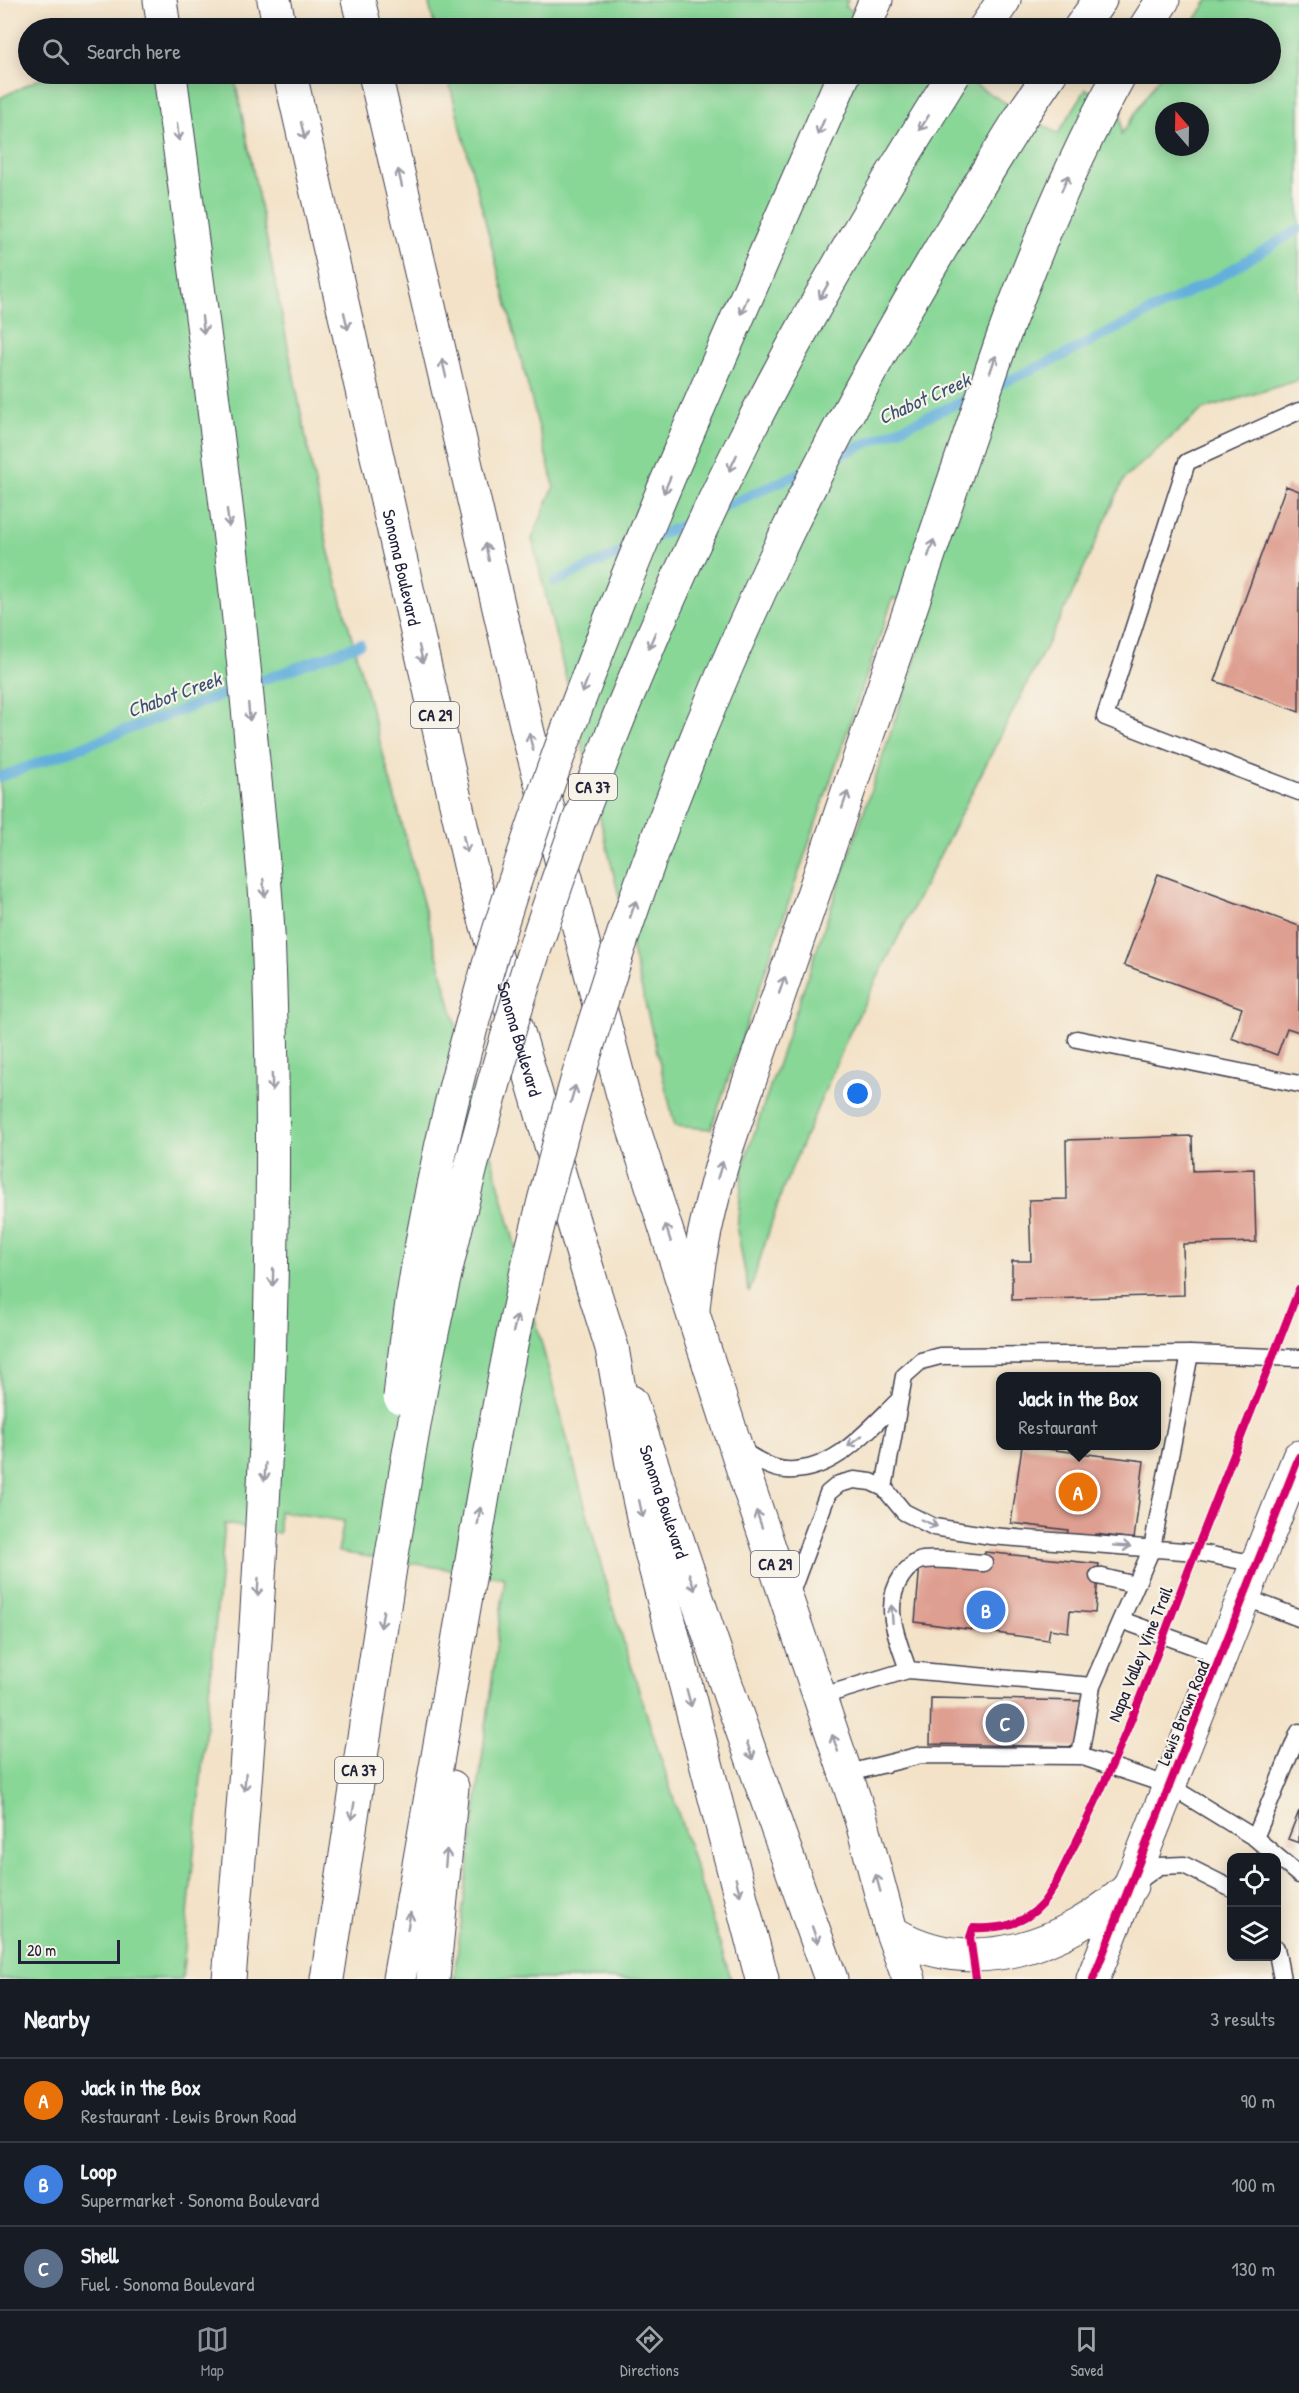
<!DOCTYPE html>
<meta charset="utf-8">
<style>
body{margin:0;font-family:"Patrick Hand",sans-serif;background:#20242c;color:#f1f3f6}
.controls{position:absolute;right:18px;bottom:18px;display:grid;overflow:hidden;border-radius:12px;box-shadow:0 3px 15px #0003}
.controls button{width:54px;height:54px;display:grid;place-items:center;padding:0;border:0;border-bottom:2px solid #363941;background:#171b24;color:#f1f3f6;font:30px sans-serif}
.compass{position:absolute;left:1155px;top:102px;width:54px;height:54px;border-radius:50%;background:#171b24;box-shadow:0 3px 15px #0003;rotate:340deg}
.scale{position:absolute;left:18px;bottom:15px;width:102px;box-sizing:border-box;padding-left:6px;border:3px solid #22223b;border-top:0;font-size:16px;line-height:21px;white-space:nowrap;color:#22223b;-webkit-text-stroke:4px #f7f3e8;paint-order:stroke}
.you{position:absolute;left:858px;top:1094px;width:21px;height:21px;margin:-15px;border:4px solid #fff;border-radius:50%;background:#1a73e8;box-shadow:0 0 0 9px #1a73e833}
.badge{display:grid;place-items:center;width:39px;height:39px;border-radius:50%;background:#8c9099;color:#fff;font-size:20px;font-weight:700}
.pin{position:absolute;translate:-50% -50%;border:3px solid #fff;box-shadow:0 2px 6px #0006}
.popup{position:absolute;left:996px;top:1372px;width:165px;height:78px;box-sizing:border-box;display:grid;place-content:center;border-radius:12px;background:#171b24;filter:drop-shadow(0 2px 4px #0005);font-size:20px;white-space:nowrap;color:#9ea1a6}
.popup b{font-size:22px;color:#f1f3f6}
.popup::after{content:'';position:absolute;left:50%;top:100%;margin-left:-12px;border:12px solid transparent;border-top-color:#171b24}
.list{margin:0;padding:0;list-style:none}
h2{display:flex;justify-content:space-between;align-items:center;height:78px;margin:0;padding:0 24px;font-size:26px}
h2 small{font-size:20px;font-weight:400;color:#9ea1a6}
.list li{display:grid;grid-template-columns:39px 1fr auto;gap:18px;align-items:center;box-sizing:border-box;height:84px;padding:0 24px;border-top:2px solid #363941}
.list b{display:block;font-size:22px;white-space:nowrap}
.list p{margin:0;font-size:20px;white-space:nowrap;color:#9ea1a6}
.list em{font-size:20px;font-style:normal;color:#9ea1a6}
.icon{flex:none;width:33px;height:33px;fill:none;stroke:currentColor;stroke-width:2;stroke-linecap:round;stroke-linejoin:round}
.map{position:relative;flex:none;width:1299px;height:1979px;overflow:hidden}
.search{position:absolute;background:#171b24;box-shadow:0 3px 15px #0003;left:18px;right:18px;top:18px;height:66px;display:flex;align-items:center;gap:15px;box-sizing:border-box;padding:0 21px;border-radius:33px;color:#9ea1a6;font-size:22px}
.sheet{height:330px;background:#171b24}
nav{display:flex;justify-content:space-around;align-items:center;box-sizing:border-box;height:84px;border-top:2px solid #363941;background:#171b24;font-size:16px;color:#9ea1a6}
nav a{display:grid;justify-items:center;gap:3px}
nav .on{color:#8c9099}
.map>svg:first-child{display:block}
.green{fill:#88d797;stroke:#557c69;stroke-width:1.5;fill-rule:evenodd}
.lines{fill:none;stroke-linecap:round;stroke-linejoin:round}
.stream{stroke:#62afdc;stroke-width:10}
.building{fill:#de9e90}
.service-casing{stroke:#413f50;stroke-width:19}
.tertiary-casing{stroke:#413f50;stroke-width:35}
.primary-casing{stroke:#413f50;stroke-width:35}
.trunk-casing{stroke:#413f50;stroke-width:35}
.motorway-casing{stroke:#413f50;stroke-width:35}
.service{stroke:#fff;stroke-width:16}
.tertiary{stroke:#fff;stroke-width:33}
.primary{stroke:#fff;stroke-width:33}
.trunk{stroke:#fff;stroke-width:33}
.motorway{stroke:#fff;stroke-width:33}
.motorway-bridge-casing{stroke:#413f50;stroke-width:35;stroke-linecap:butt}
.motorway-bridge{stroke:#fff;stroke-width:33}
.cycleway-casing{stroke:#f7f3e8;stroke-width:11}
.cycleway{stroke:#d6006c;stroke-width:8}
.oneway{stroke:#9c9ca7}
.labels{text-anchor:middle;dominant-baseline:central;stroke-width:4.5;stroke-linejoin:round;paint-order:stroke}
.shield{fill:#f7f3e8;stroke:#62616f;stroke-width:1.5}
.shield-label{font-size:16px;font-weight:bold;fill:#22223b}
.street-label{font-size:18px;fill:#22223b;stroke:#f7f3e8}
.water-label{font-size:20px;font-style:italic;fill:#385373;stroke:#f7f3e8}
</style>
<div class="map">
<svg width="1299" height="1979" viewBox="0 0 1299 1979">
<rect width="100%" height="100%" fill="#f7f3e8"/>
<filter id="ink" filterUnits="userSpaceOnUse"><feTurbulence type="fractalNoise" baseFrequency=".0167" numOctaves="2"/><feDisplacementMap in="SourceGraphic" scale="12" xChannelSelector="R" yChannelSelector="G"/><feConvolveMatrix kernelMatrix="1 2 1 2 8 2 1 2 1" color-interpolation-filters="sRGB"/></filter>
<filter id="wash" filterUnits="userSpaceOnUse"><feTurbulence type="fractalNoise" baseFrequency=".008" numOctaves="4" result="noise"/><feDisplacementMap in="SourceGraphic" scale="24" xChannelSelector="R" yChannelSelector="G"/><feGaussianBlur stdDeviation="1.35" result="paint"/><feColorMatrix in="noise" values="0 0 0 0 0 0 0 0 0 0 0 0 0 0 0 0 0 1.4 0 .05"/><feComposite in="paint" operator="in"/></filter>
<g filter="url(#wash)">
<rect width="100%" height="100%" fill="#f3e2c7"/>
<!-- green -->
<path class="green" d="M428 0H848L845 7 882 28H435Z
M1208 0H1299V380L1202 410 1124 479 1068 603 849 1034 782 1191 749 1293 737 1230 743 1166 932 611 893 598 711 1129 675 1126 532 539 554 486 447 74H957L1058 134 1086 89 1121 109V135L1161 74H1270V28H1190ZM1164 111H1200V147H1164Z
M49 74H234L328 549 611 1602 731 1979H454L505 1578 338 1552 344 1521 279 1511V1533L225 1524 182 1979H0V98Z"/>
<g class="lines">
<!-- stream -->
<path class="stream" d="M993 387 1054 360 1219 277 1299 229
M834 458 976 395
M719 509 809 469
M650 539 696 519
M555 582 631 548
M0 777 360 644"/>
</g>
<g id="blocks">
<!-- building -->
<path class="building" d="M1286 486 1299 491V712L1215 681Z
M1158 874 1299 926V1032L1287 1028 1277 1055 1231 1038 1242 1008 1124 965Z
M1192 1136 1193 1171 1254 1169 1256 1242 1183 1244 1184 1295 1012 1300V1261H1031L1029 1200 1067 1199 1066 1140Z
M1022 1446 1144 1461 1134 1539 1096 1534 1095 1539 1067 1535 1068 1530 1011 1523Z
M985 1552 1099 1564 1095 1613 1070 1611 1068 1632 1050 1629 1048 1640 915 1622 920 1564 984 1569Z
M931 1698 1084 1701 1083 1747 930 1744Z
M1299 1811V1843L1288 1839Z"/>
</g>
</g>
<g filter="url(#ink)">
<use href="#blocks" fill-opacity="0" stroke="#413f50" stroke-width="1.5"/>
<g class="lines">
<!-- service casing -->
<g class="service-casing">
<path id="service" d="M1299 411 1187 462 1105 717 1299 792
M1077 1039 1299 1084
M739 1449C753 1457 769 1469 786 1470 833 1473 867 1431 898 1401
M884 1488 904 1376 921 1361 940 1356 1190 1354 1299 1358
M1098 1576 1136 1585
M1244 1597 1299 1618
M789 1598 828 1493 839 1484 854 1480 871 1482 884 1488 904 1512 934 1527 991 1536 1196 1552 1257 1564
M1121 1620 1221 1656
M908 1670C898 1639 881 1606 902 1576 906 1570 915 1561 923 1560 943 1558 965 1562 984 1563
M819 1697 908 1670 1092 1686 1152 1548 1190 1354
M1080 1756 1092 1686
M845 1774 921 1755 1080 1756 1170 1786 1255 1838 1299 1875
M1255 1838 1299 1732
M1137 1882 1159 1866 1184 1865 1232 1889
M1276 1948 1282 1979"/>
</g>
<!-- tertiary casing -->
<g class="tertiary-casing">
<path id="tertiary" d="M1093 1979 1299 1457"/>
</g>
<!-- primary casing -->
<g class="primary-casing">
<g id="primary">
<path id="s1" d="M631 1402 730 1696 831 1979"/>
</g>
</g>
<!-- trunk casing -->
<g class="trunk-casing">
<g id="trunk">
<path d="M274 0 280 28"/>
<path d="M358 0 365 28"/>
<path id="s2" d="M290 74 473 878 586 1265 612 1348"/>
<path d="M375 74 528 733 623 1095 745 1476 861 1819 890 1927 909 1979"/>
<path d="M895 1934C972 1979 1067 1946 1131 1886"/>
</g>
</g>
<!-- motorway casing -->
<g class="motorway-casing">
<path id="motorway" d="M160 0 164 28
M864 28 876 0
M985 28 1004 0
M1080 28 1100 0
M1145 28 1163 0
M170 74C199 299 232 524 252 751 258 811 265 872 268 933 283 1282 259 1631 229 1979
M1026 109 1050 74
M693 1309C698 1252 711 1199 728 1144L1001 343C1035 250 1072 160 1120 74
M612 1348 634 1476 649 1544 762 1979
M327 1979 391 1561
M399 1979 470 1573
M433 1979 452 1787"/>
</g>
<!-- service -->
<use href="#service" class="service"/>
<!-- tertiary -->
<use href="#tertiary" class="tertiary"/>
<!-- primary -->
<use href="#primary" class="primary"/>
<!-- trunk -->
<use href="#trunk" class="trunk"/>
<!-- motorway -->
<use href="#motorway" class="motorway"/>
<!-- motorway-bridge casing -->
<g class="motorway-bridge-casing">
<path id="motorway-bridge" d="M400 1397C448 932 661 498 844 74
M391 1561C403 1489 414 1418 429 1347 494 1034 599 729 742 444 806 316 879 194 954 74
M470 1573C487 1469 505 1365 529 1262 585 1025 666 794 768 573 842 412 932 259 1026 109"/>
</g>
<!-- motorway-bridge -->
<use href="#motorway-bridge" class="motorway-bridge"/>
<!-- cycleway casing -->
<g class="cycleway-casing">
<path id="cycleway" d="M976 1979 970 1937 973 1928C999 1929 1024 1925 1042 1904 1054 1890 1061 1872 1069 1856 1092 1812 1112 1766 1131 1720 1154 1664 1174 1607 1196 1551 1230 1463 1266 1376 1299 1289
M1093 1979 1299 1457"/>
</g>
<!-- cycleway -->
<use href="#cycleway" class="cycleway"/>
</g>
<!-- one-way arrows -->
<defs><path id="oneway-shaft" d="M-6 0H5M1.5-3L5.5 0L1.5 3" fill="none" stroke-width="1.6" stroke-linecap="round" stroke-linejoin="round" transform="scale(1.5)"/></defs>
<g class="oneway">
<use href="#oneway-shaft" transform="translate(924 123) rotate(122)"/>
<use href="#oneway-shaft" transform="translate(821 127) rotate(113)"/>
<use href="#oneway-shaft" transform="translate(303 131) rotate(77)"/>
<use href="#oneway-shaft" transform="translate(178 132) rotate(83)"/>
<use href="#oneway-shaft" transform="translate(400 178) rotate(-103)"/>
<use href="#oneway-shaft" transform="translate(1065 183) rotate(-66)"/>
<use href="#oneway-shaft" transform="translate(824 291) rotate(119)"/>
<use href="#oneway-shaft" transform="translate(744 306) rotate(113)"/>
<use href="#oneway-shaft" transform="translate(346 321) rotate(77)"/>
<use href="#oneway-shaft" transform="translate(203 325) rotate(83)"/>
<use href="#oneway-shaft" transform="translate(993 364) rotate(-71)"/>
<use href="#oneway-shaft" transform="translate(444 368) rotate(-103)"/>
<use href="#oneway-shaft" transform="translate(733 463) rotate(115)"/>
<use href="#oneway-shaft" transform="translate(667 485) rotate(113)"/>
<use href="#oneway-shaft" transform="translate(228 518) rotate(83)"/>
<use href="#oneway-shaft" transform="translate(931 548) rotate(-71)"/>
<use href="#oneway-shaft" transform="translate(487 552) rotate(-103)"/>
<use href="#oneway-shaft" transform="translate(652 640) rotate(113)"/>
<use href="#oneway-shaft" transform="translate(421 654) rotate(77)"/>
<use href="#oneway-shaft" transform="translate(585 685) rotate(111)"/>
<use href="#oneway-shaft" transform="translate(249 712) rotate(85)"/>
<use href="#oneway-shaft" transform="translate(531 742) rotate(-105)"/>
<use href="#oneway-shaft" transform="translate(845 800) rotate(-71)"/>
<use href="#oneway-shaft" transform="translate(465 844) rotate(77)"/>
<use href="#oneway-shaft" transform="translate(264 888) rotate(85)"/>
<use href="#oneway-shaft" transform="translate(633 909) rotate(-71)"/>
<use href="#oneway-shaft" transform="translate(782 985) rotate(-71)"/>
<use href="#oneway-shaft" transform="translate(272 1082) rotate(89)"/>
<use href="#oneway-shaft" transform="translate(573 1094) rotate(-74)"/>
<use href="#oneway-shaft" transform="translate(720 1170) rotate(-73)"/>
<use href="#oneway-shaft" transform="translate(668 1233) rotate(-108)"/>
<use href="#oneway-shaft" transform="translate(273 1277) rotate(91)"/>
<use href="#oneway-shaft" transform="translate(515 1324) rotate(-77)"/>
<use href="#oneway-shaft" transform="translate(855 1441) rotate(142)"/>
<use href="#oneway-shaft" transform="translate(265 1472) rotate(93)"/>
<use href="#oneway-shaft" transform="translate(641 1509) rotate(78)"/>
<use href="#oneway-shaft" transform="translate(479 1516) rotate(-81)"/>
<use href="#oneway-shaft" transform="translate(759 1519) rotate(-109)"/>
<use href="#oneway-shaft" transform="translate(929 1523) rotate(23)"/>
<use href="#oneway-shaft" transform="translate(1122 1546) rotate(4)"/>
<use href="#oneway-shaft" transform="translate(692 1582) rotate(71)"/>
<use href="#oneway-shaft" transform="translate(258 1587) rotate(93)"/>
<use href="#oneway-shaft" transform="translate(892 1614) rotate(-94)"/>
<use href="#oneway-shaft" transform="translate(382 1619) rotate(99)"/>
<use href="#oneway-shaft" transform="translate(689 1698) rotate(75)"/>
<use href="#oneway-shaft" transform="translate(835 1743) rotate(-109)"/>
<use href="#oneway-shaft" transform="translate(750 1751) rotate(71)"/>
<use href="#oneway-shaft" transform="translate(245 1782) rotate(94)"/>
<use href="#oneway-shaft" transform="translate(353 1811) rotate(99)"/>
<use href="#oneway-shaft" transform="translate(446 1858) rotate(-85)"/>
<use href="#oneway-shaft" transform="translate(878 1883) rotate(-105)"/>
<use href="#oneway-shaft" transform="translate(738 1887) rotate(75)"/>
<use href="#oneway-shaft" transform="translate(409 1921) rotate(-80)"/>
<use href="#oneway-shaft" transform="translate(815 1935) rotate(71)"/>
</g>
</g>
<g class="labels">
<!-- shield labels -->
<g class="shield">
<rect x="411" y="702" width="48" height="26" rx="4.5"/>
<rect x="569" y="774" width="48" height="26" rx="4.5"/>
<rect x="751" y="1551" width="48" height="26" rx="4.5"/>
<rect x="335" y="1757" width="48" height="26" rx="4.5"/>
</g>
<g class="shield-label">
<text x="435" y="715">CA 29</text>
<text x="593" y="787">CA 37</text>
<text x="775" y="1564">CA 29</text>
<text x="359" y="1770">CA 37</text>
</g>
<!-- street labels -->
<g class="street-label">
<text stroke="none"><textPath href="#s2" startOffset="506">Sonoma Boulevard</textPath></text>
<text stroke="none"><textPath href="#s2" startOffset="992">Sonoma Boulevard</textPath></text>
<text stroke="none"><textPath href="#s1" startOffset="105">Sonoma Boulevard</textPath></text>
<text transform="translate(1140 1654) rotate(-68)">Napa Valley Vine Trail</text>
<text transform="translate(1183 1713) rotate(-68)">Lewis Brown Road</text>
</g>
<!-- water labels -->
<g class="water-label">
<text transform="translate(924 398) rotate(-24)">Chabot Creek</text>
<text transform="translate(174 694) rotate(-20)">Chabot Creek</text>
</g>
</g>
</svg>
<div class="controls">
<button><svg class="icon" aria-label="locate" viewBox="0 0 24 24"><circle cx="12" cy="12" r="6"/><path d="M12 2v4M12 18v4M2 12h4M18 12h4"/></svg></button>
<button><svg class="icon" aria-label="layers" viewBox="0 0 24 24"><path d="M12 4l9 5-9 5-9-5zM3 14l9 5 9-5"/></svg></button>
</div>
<svg class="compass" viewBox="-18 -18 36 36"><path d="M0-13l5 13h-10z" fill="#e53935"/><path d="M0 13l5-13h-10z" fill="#9ea1a6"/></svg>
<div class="scale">20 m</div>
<div class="you"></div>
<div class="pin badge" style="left:1078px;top:1492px;background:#e8710a">A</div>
<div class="popup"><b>Jack in the Box</b>Restaurant</div>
<div class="pin badge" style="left:986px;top:1610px;background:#3f7fe0">B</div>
<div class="pin badge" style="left:1005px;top:1723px;background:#5c6f8a">C</div>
<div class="search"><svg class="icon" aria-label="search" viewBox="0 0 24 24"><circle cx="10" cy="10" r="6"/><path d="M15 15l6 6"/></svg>Search here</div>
</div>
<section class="sheet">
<h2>Nearby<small>3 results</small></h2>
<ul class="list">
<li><span class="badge" style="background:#e8710a">A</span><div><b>Jack in the Box</b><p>Restaurant · Lewis Brown Road</p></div><em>90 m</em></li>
<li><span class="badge" style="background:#3f7fe0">B</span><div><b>Loop</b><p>Supermarket · Sonoma Boulevard</p></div><em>100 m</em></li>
<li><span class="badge" style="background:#5c6f8a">C</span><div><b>Shell</b><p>Fuel · Sonoma Boulevard</p></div><em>130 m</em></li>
</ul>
</section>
<nav>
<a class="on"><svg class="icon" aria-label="map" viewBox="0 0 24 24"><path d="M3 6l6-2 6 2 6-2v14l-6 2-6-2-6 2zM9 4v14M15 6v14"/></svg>Map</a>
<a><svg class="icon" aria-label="directions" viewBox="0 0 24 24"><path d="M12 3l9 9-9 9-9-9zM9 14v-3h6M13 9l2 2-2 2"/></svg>Directions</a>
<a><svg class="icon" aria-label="saved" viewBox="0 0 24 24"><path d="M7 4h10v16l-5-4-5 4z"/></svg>Saved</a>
</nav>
